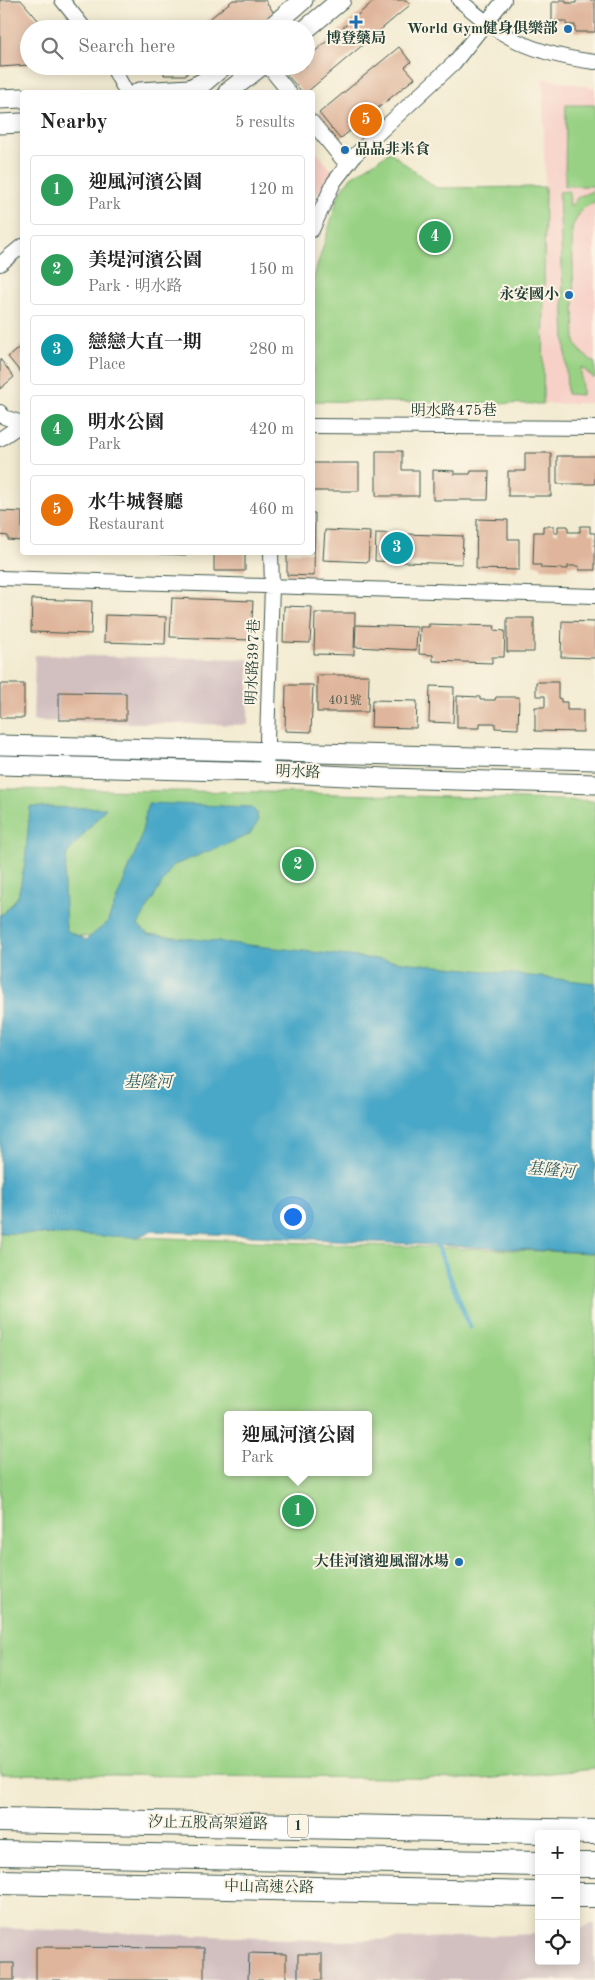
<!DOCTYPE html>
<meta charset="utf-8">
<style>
body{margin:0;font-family:"Old Standard TT","Noto Serif TC",serif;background:#f6f6f6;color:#222}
.controls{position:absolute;right:15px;bottom:15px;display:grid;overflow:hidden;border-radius:5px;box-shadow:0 2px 12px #0003}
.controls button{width:45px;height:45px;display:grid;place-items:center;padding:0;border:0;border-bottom:1px solid #e0e0e0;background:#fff;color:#222;font:25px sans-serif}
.you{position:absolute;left:292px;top:1216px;width:18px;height:18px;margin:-12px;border:4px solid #fff;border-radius:50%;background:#1a73e8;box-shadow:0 0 0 8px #1a73e833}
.badge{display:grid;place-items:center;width:32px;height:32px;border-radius:50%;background:#1f6fb2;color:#fff;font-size:16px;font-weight:700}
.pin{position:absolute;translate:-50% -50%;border:2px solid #fff;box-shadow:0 1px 5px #0006}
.popup{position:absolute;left:224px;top:1411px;width:148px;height:65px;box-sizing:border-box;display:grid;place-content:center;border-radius:5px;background:#fff;filter:drop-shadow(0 1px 4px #0005);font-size:16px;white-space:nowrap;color:#767676}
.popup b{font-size:19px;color:#222}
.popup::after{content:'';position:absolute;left:50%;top:100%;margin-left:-10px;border:10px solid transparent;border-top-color:#fff}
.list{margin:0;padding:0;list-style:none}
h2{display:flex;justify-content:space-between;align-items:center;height:65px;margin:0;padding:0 20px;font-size:21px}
h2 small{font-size:16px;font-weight:400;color:#767676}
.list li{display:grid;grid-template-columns:32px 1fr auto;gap:15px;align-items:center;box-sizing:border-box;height:70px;margin:0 10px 10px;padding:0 10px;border:1px solid #e0e0e0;border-radius:5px}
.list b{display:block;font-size:19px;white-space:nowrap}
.list p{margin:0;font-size:16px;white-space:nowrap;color:#767676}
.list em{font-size:16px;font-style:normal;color:#767676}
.icon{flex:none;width:28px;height:28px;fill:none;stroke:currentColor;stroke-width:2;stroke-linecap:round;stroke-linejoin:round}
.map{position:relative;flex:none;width:595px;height:1980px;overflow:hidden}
.search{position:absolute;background:#fff;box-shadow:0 2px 12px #0003;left:20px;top:20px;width:295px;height:55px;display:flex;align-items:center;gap:12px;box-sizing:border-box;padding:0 18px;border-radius:28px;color:#767676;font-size:19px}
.panel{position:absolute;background:#fff;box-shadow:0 2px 12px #0003;left:20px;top:90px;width:295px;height:465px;border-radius:5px}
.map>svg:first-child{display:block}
.built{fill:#f7d1c8}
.industrial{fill:#d2bfc0}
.green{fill:#98d184;stroke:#5c875c;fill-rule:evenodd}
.water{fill:#48a7c7;stroke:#34727e}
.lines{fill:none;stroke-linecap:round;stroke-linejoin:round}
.stream{stroke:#48a7c7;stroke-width:5}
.building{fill:#dfb59b}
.minor-casing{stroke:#3f574c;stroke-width:16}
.secondary-casing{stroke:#3f574c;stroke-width:21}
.motorway-casing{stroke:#3f574c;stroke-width:26}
.minor{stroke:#fff;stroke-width:14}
.secondary{stroke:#fff;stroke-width:19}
.motorway{stroke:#fff;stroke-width:24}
.poi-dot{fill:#1f6fb2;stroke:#fcf5e5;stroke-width:2}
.labels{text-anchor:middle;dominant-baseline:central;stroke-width:4;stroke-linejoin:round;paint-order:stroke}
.number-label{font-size:12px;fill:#4f5b4e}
.shield{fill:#fcf5e5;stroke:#617469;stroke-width:1}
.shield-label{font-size:14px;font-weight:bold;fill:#1f3d34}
.poi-label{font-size:15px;font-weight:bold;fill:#1f3d34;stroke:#fcf5e5;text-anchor:end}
.street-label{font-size:15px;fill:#1f3d34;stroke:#fcf5e5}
.water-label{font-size:16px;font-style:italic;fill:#2b5d60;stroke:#fcf5e5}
</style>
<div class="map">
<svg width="595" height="1980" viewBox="0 0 595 1980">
<rect width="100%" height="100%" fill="#fcf5e5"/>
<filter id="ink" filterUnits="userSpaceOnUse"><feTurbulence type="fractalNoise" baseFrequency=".02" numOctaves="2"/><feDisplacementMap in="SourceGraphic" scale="10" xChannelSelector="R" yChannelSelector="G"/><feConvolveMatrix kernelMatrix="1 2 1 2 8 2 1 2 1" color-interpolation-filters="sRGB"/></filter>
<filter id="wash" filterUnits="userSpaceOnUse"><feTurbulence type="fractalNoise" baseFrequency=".0096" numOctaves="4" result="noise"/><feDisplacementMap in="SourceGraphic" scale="20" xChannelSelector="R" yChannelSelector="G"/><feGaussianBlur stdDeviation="1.12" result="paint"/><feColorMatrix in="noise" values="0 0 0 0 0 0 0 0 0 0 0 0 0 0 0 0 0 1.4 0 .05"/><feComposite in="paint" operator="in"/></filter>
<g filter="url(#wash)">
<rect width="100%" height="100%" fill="#f3ebd1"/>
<!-- built -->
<path class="built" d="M543 78 595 88V403L543 404 545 187Z
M312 146 333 172 313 198H312Z"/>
<!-- industrial -->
<path class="industrial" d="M35 655 249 659 248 725 33 721Z
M589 1924H595V1980H0V1928L339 1941 539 1934V1961H576V1932Z"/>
<!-- green -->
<path class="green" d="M566 105H595V186H565Z
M390 152 436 188 545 187 543 404 313 401V280L339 194 351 177Z
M595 190V202L582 209 572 227 575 342 582 353 595 363V379L581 367 582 395 567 394 559 192 569 191 570 207 578 197Z
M0 789 262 792 595 801V988L0 928Z
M0 1229 137 1237 595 1253V1769L483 1779 0 1774ZM228 1415H368V1472H228Z"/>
<!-- water -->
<path class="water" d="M148 803 251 807 257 813 258 822 249 835 172 866 138 925 148 934 595 983V1253L152 1231 137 1237 0 1233V914H3L18 896 25 863 30 807 106 808 67 854 64 885 66 930 86 940 107 923 140 841Z"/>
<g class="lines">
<!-- stream -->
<path class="stream" d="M435 1240 470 1327"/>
</g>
<g id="blocks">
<!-- building -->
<path class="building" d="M0 0H21L44 27V29H29V65L0 67Z
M233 0H265L274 13 255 29H197Z
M375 0H406L410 5 307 92H302L287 75 297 66H306V59Z
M559 0H566V3H576V0H595V32H575V25H566V21H552V2H559Z
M399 47 411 62 405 67 415 78 340 139 319 113Z
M164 66H187V75H164Z
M22 345V374L8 357Z
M0 359 14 377 0 389Z
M376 451H402V470H419V496H376Z
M525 453H551V496H508V471H525Z
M557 456H595V484H557Z
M312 463H359V491H312Z
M433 470 454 471V474H470L471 471H489L488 500H433Z
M0 511 22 512V541L8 540V536L0 535Z
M312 513H315L314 576 287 575V552H312Z
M477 519 508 520V539H519V570L476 569Z
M543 526H554V533H558V526H568V532H580V526H590V533H595V570H579V566H568V569L541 568V565H533L534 532H543Z
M325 530 370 532 368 562 323 560Z
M376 533 463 536 462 564 375 561Z
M160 552H186V555L160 554Z
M214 552H245V571H214Z
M172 598 253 601 251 640 170 637Z
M32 599 92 601 91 634 31 632Z
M284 606 312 607 310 643 283 642Z
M315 613H355L354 655 314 654Z
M105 615 166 617 165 644 104 642Z
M507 618H534V652H507Z
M562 621 595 622V658L561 657Z
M429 624 495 626 494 630 505 631 504 657H492V663L433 661V655L419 654 420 627H429Z
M356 625 417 627 416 650 355 647Z
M317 675H369L368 712H317Z
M536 682H558V698L561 699V702H567V710H583V732L535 731V707H545V696H536Z
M0 684H24V718H0Z
M286 685H313L311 732 285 731Z
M430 686 454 687 453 723 429 722Z
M59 692 126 693V720H59Z
M457 696 480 697V700H495L496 697H519L518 729 495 728V723H480V728H457Z
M372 700 417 701 416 728 371 727Z
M36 1947 204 1948V1980H36Z
M249 1953 286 1954V1980H248Z
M298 1954H322V1980H298Z
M0 1963H14V1980H0Z"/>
</g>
</g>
<g filter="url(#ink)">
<use href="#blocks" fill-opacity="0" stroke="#3f574c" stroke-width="1"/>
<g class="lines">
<!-- minor casing -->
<g class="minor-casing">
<path id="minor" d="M62 0 85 29
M459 0C473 11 487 24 502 33 530 50 563 58 595 62
M112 66 126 92
M268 66 289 92
M312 122 347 165
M312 230 334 182 355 155 454 63 504 0
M0 264 22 246
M0 412 4 417 22 423
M312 426 595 428
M0 439 22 424
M0 578 595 596
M266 772 272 586 271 552"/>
</g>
<!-- secondary casing -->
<g class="secondary-casing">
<path id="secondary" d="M269 29 303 0
M306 29 341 0
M139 92 190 89 204 82 223 66
M228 92 261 66
M0 99 22 98
M0 124 22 123
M0 745 595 760
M0 765 266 772 387 778 595 784"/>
</g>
<!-- motorway casing -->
<g class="motorway-casing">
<path id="motorway" d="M0 1820 595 1832
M0 1853 539 1864
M576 1865H595
M0 1882 539 1894
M576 1895H595"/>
</g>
<!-- minor -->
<use href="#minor" class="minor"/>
<!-- secondary -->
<use href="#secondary" class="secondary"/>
<!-- motorway -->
<use href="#motorway" class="motorway"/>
</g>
</g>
<!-- markers -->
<g class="poi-dot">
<path d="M353.5 14.5h5v5h5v5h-5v5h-5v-5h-5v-5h5z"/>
<circle cx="568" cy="29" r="5"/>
<circle cx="345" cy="150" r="5"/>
<circle cx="569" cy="295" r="5"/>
<circle cx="459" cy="1562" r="5"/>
</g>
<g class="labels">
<!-- number labels -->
<g class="number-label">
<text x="345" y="701">401號</text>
</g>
<!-- shield labels -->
<rect class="shield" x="288" y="1814.5" width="20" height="23" rx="4"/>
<g class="shield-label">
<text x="298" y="1826">1</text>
</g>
<!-- poi labels -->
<g class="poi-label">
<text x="558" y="29">World Gym健身俱樂部</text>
<text x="356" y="39" text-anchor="middle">博登藥局</text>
<text x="355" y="150" text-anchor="start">品品非米食</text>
<text x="559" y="295">永安國小</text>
<text x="449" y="1562">大佳河濱迎風溜冰場</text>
</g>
<!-- street labels -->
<g class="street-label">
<text x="454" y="411">明水路475巷</text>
<text transform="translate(254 662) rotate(-88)">明水路397巷</text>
<text transform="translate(298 773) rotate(2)">明水路</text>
<text transform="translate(208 1824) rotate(1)">汐止五股高架道路</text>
<text transform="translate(269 1888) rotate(1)">中山高速公路</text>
</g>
<!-- water labels -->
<g class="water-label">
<text x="148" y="1083">基隆河</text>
<text transform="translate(551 1171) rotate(5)">基隆河</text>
</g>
</g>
</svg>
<div class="controls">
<button>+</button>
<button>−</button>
<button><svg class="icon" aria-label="locate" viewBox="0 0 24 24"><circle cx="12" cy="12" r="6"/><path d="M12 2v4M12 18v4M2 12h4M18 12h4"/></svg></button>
</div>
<div class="you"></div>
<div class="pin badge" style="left:298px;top:1511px;background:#2e9e5b">1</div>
<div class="popup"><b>迎風河濱公園</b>Park</div>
<div class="pin badge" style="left:298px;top:865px;background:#2e9e5b">2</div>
<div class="pin badge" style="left:397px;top:548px;background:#0f9aa8">3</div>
<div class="pin badge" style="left:435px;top:237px;background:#2e9e5b">4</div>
<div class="pin badge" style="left:366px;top:120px;background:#e8710a">5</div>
<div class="search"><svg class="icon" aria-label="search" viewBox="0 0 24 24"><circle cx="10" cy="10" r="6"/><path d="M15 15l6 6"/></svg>Search here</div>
<section class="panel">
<h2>Nearby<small>5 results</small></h2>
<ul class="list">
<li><span class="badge" style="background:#2e9e5b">1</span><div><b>迎風河濱公園</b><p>Park</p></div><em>120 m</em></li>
<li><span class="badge" style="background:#2e9e5b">2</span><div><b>美堤河濱公園</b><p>Park · 明水路</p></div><em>150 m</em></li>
<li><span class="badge" style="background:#0f9aa8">3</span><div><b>戀戀大直一期</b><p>Place</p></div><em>280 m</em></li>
<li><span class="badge" style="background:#2e9e5b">4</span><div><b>明水公園</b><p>Park</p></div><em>420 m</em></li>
<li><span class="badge" style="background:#e8710a">5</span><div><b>水牛城餐廳</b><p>Restaurant</p></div><em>460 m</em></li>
</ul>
</section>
</div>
